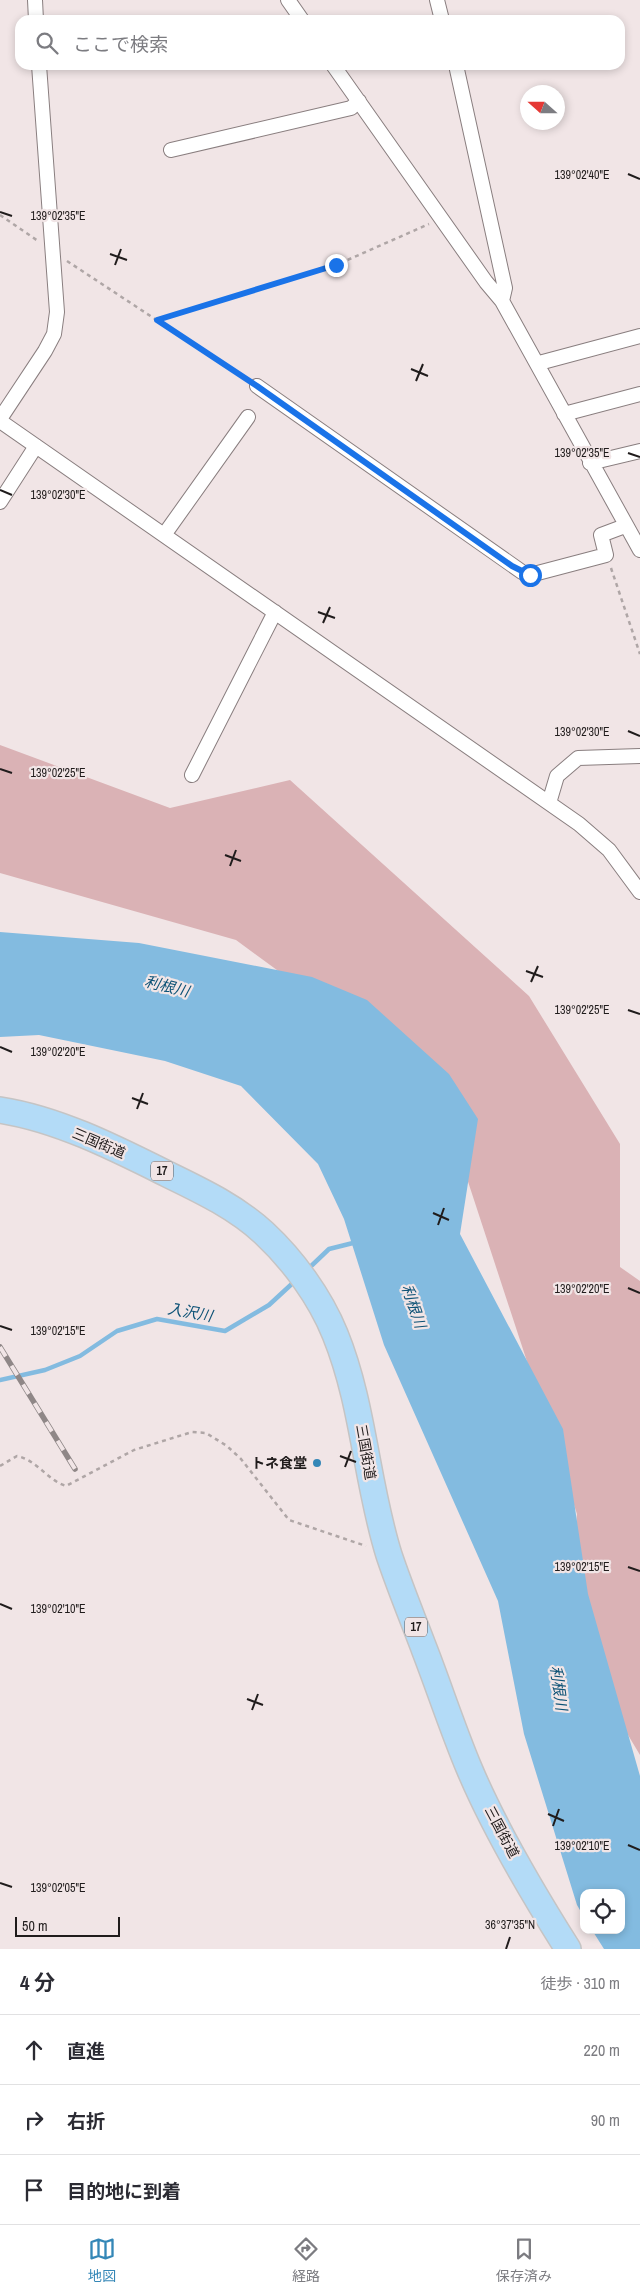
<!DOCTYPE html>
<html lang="ja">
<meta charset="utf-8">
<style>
body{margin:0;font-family:"Archivo Narrow","Noto Sans JP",sans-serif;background:#f7f7f7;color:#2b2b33}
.controls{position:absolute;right:15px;bottom:15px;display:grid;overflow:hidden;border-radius:10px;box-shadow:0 2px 8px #0003}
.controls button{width:45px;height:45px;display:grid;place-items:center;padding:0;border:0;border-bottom:1px solid #e1e1e2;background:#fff;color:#2b2b33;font:25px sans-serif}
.compass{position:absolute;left:520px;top:85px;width:45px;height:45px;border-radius:50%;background:#fff;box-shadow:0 2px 8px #0003;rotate:291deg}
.scale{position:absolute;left:15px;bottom:12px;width:105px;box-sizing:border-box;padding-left:5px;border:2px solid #201c1c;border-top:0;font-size:14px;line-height:18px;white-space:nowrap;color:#201c1c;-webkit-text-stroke:4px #f1e5e6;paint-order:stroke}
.stop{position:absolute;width:15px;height:15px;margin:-11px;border:4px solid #1a73e8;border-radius:50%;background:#fff}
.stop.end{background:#1a73e8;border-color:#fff;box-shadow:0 1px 5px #0008}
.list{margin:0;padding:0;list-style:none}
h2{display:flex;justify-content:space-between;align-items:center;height:65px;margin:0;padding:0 20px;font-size:21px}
h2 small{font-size:16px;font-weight:400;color:#7c7c81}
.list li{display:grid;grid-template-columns:32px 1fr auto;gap:15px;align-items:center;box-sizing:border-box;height:70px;padding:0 20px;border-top:1px solid #e1e1e2}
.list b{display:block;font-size:19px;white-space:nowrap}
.list em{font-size:16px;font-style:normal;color:#7c7c81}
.icon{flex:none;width:28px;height:28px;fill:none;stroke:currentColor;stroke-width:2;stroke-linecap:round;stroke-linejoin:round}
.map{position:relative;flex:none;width:640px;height:1949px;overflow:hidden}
.search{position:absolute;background:#fff;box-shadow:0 2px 8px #0003;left:15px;right:15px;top:15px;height:55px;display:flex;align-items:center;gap:12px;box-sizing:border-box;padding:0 18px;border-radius:15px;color:#7c7c81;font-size:19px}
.sheet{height:275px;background:#fff}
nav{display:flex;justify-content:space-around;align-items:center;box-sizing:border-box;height:70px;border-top:1px solid #e1e1e2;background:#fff;font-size:14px;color:#7c7c81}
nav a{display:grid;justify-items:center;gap:2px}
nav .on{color:#3487b7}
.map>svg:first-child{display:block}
.green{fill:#dab2b5}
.water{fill:#83bbe0}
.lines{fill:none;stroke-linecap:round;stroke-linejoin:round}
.stream{stroke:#83bbe0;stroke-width:4.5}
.street-casing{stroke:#897e7f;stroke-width:16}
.highway-casing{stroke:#c5c4c4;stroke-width:28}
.path{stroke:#afa6a6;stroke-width:2.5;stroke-dasharray:4 4;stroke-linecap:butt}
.street{stroke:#fff;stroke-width:14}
.highway{stroke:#b3dbf7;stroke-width:25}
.rail-casing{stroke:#8f8787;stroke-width:5.5}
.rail{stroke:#f1e5e6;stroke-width:4;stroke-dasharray:11;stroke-linecap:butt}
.route{stroke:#1a73e8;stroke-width:6}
.ticks{fill:none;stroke:#201c1c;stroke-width:2}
.poi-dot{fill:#3487b7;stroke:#f1e5e6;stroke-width:2}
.labels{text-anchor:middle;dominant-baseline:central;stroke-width:4.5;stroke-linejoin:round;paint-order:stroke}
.shield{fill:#f1e5e6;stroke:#5f5859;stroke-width:1}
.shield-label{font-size:12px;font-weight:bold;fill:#201c1c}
.street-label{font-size:14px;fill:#201c1c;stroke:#f1e5e6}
.poi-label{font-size:14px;font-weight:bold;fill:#201c1c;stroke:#f1e5e6;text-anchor:end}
.water-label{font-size:15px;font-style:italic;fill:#0d5276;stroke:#f1e5e6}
.ticks-label{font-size:12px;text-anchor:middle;fill:#201c1c;stroke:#f1e5e6;stroke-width:4.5;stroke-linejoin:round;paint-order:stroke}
</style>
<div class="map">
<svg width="640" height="1949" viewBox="0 0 640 1949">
<rect width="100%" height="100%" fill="#f1e5e6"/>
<!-- green -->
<path class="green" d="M0 745 170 808 290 780 529 996 620 1144V1267L640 1281V1755L567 1633 577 1514 437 1087 236 940 0 873Z"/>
<!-- water -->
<path class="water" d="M0 932 139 943 312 977 367 1000 449 1074 478 1119 460 1234 563 1429 588 1594 640 1776V1949H604L592 1930H621V1893H584V1917L577 1905 524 1734 498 1601 384 1345 344 1219 318 1164 241 1086 165 1061 39 1035 0 1037Z"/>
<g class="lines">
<!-- stream -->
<path class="stream" d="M307 1270 329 1249 357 1242
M0 1380 45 1370 80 1356 117 1331 157 1319 225 1331 269 1305 295 1281"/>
<!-- street casing -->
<g class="street-casing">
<path id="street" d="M35 0 36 20
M288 0 302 20
M437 0 442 20
M333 65 486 282 502 301 640 550
M456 65 505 288 502 301
M171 150 351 108 359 101
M539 363 640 336
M257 386 522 572 530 575 606 555 601 535 625 526
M564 414 640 394
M0 419 45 351 54 334 57 312 39 65
M0 421 579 824 609 850 640 892
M590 463 640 451
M0 502 36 446
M164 535 248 417
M192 775 275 612
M549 803 557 776 578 758 640 756"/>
</g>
<!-- highway casing -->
<g class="highway-casing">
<path id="highway" d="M0 1110C58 1119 115 1148 167 1174 200 1190 236 1207 264 1233 293 1260 320 1297 335 1334 364 1405 366 1482 389 1555 400 1588 413 1619 425 1651 440 1690 453 1730 469 1768 495 1830 532 1892 568 1949"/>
</g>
<!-- path -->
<path class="path" d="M0 215 38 241
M67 261 246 379
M157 320 336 265 429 224
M611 568 640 654
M0 1466 17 1456C37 1460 47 1480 66 1486L134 1450 192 1432 206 1433 227 1446 241 1459 289 1520 366 1546"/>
<!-- street -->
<use href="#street" class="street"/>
<!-- highway -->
<use href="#highway" class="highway"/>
<!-- rail casing -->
<g class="rail-casing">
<path id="rail" d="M0 1347 75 1469"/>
</g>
<!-- rail -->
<use href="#rail" class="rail"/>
</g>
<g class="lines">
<!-- route -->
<path class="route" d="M336 265 157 320 257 386 512 566 530 575"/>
</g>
<!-- ticks -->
<path class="ticks" d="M628 174 640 179M0 212 12 216M110 254 127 260M115 265 121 249M411 369 428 376M416 381 423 364M628 453 640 457M0 490 12 495M318 612 335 618M323 623 330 607M628 731 640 736M0 769 12 773M225 855 241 861M230 866 236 850M526 971 543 977M531 982 538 966M628 1010 640 1014M0 1047 12 1052M132 1098 148 1104M137 1109 143 1093M433 1213 449 1220M438 1225 444 1208M628 1288 640 1293M0 1326 12 1330M340 1456 356 1462M345 1467 351 1451M628 1567 640 1571M0 1604 12 1609M247 1699 263 1705M252 1710 258 1694M548 1814 564 1821M553 1826 559 1809M628 1845 640 1850M0 1883 12 1887M506 1949 510 1937"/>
<!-- markers -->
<circle class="poi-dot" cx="317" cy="1463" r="5"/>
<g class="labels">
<!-- shield labels -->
<g class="shield">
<rect x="151" y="1161.5" width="22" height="19" rx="4"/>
<rect x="405" y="1617.5" width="22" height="19" rx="4"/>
</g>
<g class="shield-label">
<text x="162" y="1171">17</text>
<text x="416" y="1627">17</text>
</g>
<!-- street labels -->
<g class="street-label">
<text transform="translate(99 1143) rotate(23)">三国街道</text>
<text transform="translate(366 1452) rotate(80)">三国街道</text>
<text transform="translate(502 1832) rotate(62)">三国街道</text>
</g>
<!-- poi labels -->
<g class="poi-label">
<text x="307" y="1463">トネ食堂</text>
</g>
<!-- water labels -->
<g class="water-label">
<text transform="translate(167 986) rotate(14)">利根川</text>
<text transform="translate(414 1306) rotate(71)">利根川</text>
<text transform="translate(190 1312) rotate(10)">入沢川</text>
<text transform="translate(559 1688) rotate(82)">利根川</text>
</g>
</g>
<g class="ticks-label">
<text x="582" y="179">139°02'40"E</text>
<text x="58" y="220">139°02'35"E</text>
<text x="582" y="457">139°02'35"E</text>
<text x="58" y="499">139°02'30"E</text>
<text x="582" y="736">139°02'30"E</text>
<text x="58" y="777">139°02'25"E</text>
<text x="582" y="1014">139°02'25"E</text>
<text x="58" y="1056">139°02'20"E</text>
<text x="582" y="1293">139°02'20"E</text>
<text x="58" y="1335">139°02'15"E</text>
<text x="582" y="1571">139°02'15"E</text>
<text x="58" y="1613">139°02'10"E</text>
<text x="582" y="1850">139°02'10"E</text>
<text x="58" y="1892">139°02'05"E</text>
<text x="510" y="1929">36°37'35"N</text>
</g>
</svg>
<div class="controls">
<button><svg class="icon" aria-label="locate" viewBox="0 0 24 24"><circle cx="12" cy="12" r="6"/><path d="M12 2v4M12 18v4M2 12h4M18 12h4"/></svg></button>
</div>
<svg class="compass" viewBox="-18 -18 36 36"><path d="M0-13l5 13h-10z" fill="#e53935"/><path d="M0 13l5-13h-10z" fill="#7c7c81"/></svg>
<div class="scale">50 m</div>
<div class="stop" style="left:530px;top:575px"></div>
<div class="stop end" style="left:336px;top:265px"></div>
<div class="search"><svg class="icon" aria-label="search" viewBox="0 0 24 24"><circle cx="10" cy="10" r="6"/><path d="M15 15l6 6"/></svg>ここで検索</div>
</div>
<section class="sheet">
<h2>4 分<small>徒歩 · 310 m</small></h2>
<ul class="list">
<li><svg class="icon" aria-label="ahead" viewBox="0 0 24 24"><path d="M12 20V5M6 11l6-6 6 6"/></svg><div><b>直進</b></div><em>220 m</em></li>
<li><svg class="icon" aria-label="right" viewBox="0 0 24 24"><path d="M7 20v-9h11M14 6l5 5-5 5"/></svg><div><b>右折</b></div><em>90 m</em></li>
<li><svg class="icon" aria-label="arrive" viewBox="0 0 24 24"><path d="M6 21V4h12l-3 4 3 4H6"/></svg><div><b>目的地に到着</b></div></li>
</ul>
</section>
<nav>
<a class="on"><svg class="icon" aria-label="map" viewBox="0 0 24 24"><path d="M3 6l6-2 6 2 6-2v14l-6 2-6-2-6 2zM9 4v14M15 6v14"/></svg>地図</a>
<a><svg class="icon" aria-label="directions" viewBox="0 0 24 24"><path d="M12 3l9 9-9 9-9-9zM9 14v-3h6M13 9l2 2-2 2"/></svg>経路</a>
<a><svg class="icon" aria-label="saved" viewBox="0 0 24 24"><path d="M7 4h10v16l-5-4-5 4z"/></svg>保存済み</a>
</nav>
